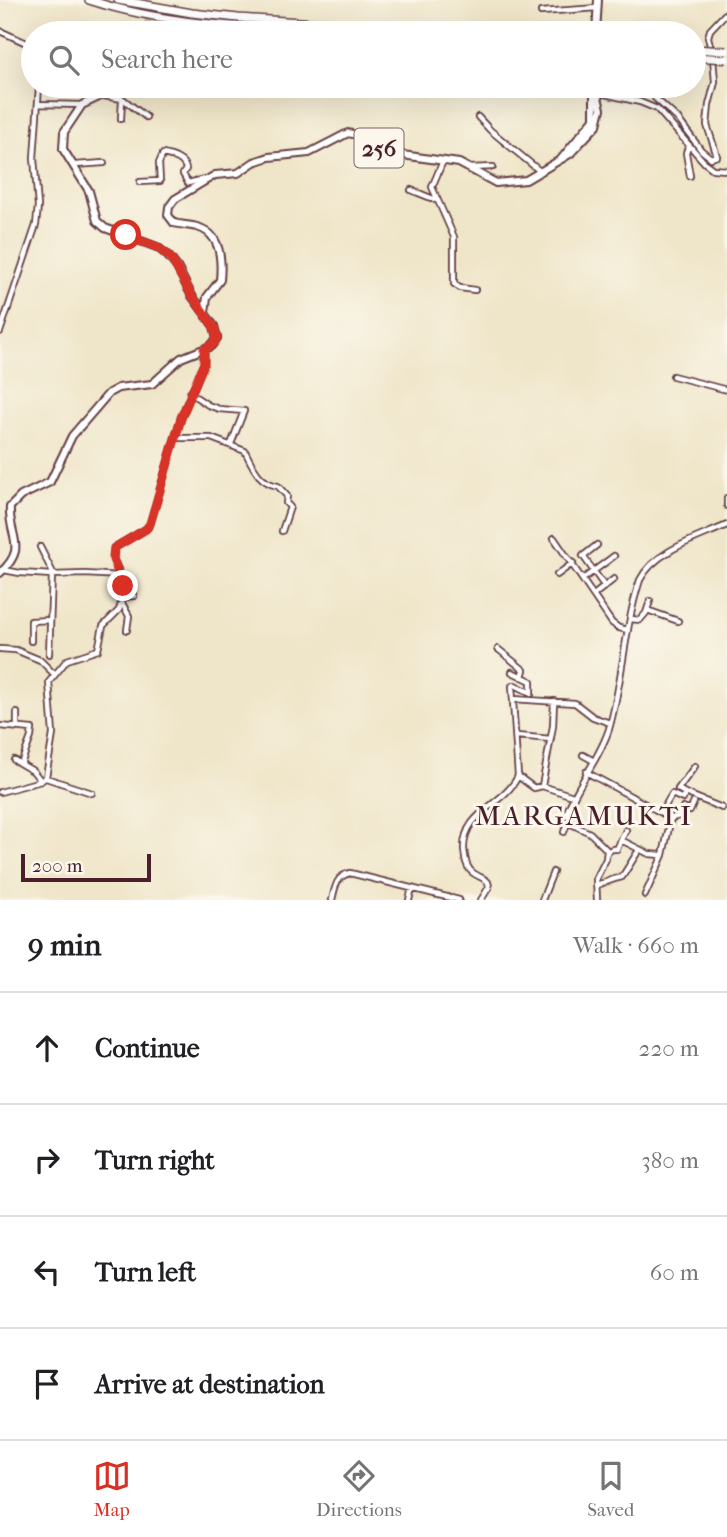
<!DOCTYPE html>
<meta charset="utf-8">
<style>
body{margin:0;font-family:"IM FELL French Canon",serif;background:#f6f6f6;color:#202124}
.scale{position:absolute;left:21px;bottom:18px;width:130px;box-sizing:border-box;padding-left:7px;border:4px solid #4a1f2b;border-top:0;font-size:19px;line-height:24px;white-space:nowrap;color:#4a1f2b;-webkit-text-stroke:5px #fbf7ec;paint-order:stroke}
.stop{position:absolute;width:21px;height:21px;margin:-16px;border:5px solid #d93025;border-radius:50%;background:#fff}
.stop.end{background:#d93025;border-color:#fff;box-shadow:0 2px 7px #0008}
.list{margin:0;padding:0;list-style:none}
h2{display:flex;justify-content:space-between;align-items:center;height:91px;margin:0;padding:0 28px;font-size:30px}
h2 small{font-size:23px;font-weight:400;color:#757577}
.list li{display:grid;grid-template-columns:46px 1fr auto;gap:21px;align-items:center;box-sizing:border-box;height:112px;padding:0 28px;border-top:2px solid #e0e0e0}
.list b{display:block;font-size:26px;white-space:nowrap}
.list em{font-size:23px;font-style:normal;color:#757577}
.icon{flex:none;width:38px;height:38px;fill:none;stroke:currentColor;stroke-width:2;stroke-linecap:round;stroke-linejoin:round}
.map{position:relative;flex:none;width:727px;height:900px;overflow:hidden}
.search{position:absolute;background:#fff;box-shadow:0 7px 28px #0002;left:21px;right:21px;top:21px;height:77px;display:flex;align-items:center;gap:18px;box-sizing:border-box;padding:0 24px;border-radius:38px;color:#757577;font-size:26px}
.sheet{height:539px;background:#fff}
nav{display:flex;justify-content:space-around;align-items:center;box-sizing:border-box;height:98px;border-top:2px solid #e0e0e0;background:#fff;font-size:19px;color:#757577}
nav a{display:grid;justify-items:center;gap:4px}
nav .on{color:#d93025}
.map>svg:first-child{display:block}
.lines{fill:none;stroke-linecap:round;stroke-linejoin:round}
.major-tunnel{stroke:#cebda9;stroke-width:6;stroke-dasharray:6 3;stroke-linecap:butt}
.minor-casing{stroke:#633d43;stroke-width:8}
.major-casing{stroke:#633d43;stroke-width:10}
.highway-casing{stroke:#633d43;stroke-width:10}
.minor{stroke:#fff;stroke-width:4.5}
.major{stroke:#fff;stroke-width:6}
.highway{stroke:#fff;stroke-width:7}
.highway-bridge-casing{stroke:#633d43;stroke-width:10;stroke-linecap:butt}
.highway-bridge{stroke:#fff;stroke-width:7}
.route{stroke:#d93025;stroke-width:9}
.labels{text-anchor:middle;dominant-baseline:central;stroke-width:6;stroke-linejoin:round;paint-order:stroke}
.shield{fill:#fbf7ec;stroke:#7f6065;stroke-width:2}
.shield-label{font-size:23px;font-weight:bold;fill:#4a1f2b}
.quarter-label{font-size:28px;letter-spacing:2px;fill:#4a1f2b;stroke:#fbf7ec}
</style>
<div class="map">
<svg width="727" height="900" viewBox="0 0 727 900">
<rect width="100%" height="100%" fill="#fbf7ec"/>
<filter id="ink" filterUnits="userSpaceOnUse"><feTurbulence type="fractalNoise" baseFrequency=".0143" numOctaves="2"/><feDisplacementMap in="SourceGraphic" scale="14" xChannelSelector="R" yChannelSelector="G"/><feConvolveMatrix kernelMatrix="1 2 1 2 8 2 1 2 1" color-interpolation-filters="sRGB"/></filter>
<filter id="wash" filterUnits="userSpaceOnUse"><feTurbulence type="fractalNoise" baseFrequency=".00686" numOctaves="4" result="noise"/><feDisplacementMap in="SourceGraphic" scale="28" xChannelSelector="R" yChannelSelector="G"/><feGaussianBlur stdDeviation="1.57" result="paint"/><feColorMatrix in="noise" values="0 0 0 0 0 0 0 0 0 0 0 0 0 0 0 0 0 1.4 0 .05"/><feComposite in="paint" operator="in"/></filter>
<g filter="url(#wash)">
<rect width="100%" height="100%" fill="#efe5c8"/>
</g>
<g filter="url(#ink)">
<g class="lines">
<!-- major-tunnel -->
<path class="major-tunnel" d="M144 33 154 0"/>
<!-- minor casing -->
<g class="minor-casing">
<path id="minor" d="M541 12 598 8
M0 31 33 46
M651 86 655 98 678 119 701 150 711 158 717 156 707 125 709 105 715 82 713 58 708 37 710 30 727 12
M596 92 640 102 657 109 705 163 713 169 727 170
M103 96 123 99 146 117
M39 104 82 105
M478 117 490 130 541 172
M121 119 122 99
M688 147 686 153 690 176
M443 161 432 187 454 237V284L460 288 475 290
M75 165 104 163
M470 168 493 167
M140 182 160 181 159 163 163 154C172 156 184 159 186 169L183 174 188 183 205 179
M411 190 436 200
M0 332 36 225 38 206 34 158 39 86
M673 376 727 390
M190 393 208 405 219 409 244 411 231 444
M176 438H211L245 451C253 467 259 483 278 486L287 496 286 503 290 507 282 531
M727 498V506
M554 538 612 623 619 628 628 630
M597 545 583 556 605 587
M40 547 54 575
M4 570 20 573 52 575 49 654
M52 575 85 574 121 576
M557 575 573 563
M583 579 614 556
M595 594 614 579
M123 597 134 596
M122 603 129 616 127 630
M647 610 678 621
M631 619 640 620 646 613 650 601
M31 641V621L50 620
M0 649 16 650 40 660 54 674
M498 649 524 670 522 677
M512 672 531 681V694
M513 699 575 703 593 717 610 723
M0 726 32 729 31 737 21 764
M17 727V713
M517 736 551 739
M583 755 594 761
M14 760 33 771 41 781
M586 772 671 818 663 855 645 895
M518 776 512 686 515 685 531 693
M46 778 92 793
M542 786 553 726 554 701
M0 792 41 781 46 777 53 734 49 682 67 660 98 650 103 626 119 610 123 597 121 576 113 559 114 548 146 529 150 524 181 418 204 363V349
M685 793 722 808
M662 811 672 794 683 799 685 793 678 789 695 766
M672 818 679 816 683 808 690 811 694 802
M564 832 568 821
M621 840 626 830
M608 852 612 849H617L621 840 649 854 661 855
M596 885C605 883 612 879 622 877L639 850
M332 900C335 888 336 876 350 873L459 900
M409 900 412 888
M481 900 489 887 488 882C483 877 475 876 470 870 465 864 465 857 464 849 463 811 504 806 518 776L534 788 542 786 573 796
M542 900 553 872
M597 900 596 879 606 859 607 850 590 833 571 824 567 812C578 783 600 758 609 729 623 681 624 628 640 580 655 550 699 538 727 525"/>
</g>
<!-- major casing -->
<g class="major-casing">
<path id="major" d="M596 33 598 0
M562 158 594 119V88
M205 312 207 297 220 280C222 260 221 233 197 227 190 225 182 225 174 223L168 215 169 207 175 199 215 175 238 173 254 162 269 157 309 153 348 133 365 137 371 143 388 153 459 163 496 183 526 180 570 154 597 125 601 109 595 86
M0 573C29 547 8 537 10 507L21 496 50 482 72 436 109 393 118 388 152 384 181 358 211 346 217 338 214 326 192 296 177 267 166 254 157 247 105 228 97 221 89 191 63 149 64 132 82 105 122 86"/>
</g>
<!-- highway casing -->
<g class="highway-casing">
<path id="highway" d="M89 0C175 28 267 28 356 33
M118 0 192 13 238 18 475 33"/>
</g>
<!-- minor -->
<use href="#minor" class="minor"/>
<!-- major -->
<use href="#major" class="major"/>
<!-- highway -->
<use href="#highway" class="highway"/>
<!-- highway-bridge casing -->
<g class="highway-bridge-casing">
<path id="highway-bridge" d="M694 49 726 51
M694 57 726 59"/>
</g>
<!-- highway-bridge -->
<use href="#highway-bridge" class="highway-bridge"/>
</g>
</g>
<g class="lines" filter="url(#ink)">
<!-- route -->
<path class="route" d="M123 586 113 559 114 548 146 529 150 524 181 418 204 363V349L213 344 217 338 214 327 192 296 171 258 157 247 126 235"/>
</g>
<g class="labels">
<!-- shield labels -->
<rect class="shield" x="354.5" y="128.5" width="49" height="39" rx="5"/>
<g class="shield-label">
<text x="379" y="148">256</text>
</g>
<!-- quarter labels -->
<g class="quarter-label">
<text x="584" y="815">MARGAMUKTI</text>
</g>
</g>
</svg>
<div class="scale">200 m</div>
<div class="stop" style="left:126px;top:235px"></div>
<div class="stop end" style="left:123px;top:586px"></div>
<div class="search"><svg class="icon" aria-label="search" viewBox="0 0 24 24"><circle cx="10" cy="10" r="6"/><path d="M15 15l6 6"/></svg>Search here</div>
</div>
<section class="sheet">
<h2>9 min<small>Walk · 660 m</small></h2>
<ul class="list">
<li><svg class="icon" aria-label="ahead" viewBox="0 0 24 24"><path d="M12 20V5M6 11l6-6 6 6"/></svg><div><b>Continue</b></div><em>220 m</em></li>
<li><svg class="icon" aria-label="right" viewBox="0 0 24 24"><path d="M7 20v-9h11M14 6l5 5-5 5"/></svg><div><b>Turn right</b></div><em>380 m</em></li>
<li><svg class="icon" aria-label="left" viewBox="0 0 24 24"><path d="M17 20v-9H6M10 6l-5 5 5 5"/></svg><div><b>Turn left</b></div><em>60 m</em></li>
<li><svg class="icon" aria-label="arrive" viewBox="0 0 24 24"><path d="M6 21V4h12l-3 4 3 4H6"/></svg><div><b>Arrive at destination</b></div></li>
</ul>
</section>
<nav>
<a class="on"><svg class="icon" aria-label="map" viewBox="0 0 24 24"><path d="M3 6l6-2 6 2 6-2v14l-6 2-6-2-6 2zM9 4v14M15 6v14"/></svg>Map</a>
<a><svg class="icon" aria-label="directions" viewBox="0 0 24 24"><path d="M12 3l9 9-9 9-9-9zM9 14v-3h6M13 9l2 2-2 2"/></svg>Directions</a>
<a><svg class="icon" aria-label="saved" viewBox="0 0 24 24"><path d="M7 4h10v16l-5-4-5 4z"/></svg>Saved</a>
</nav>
